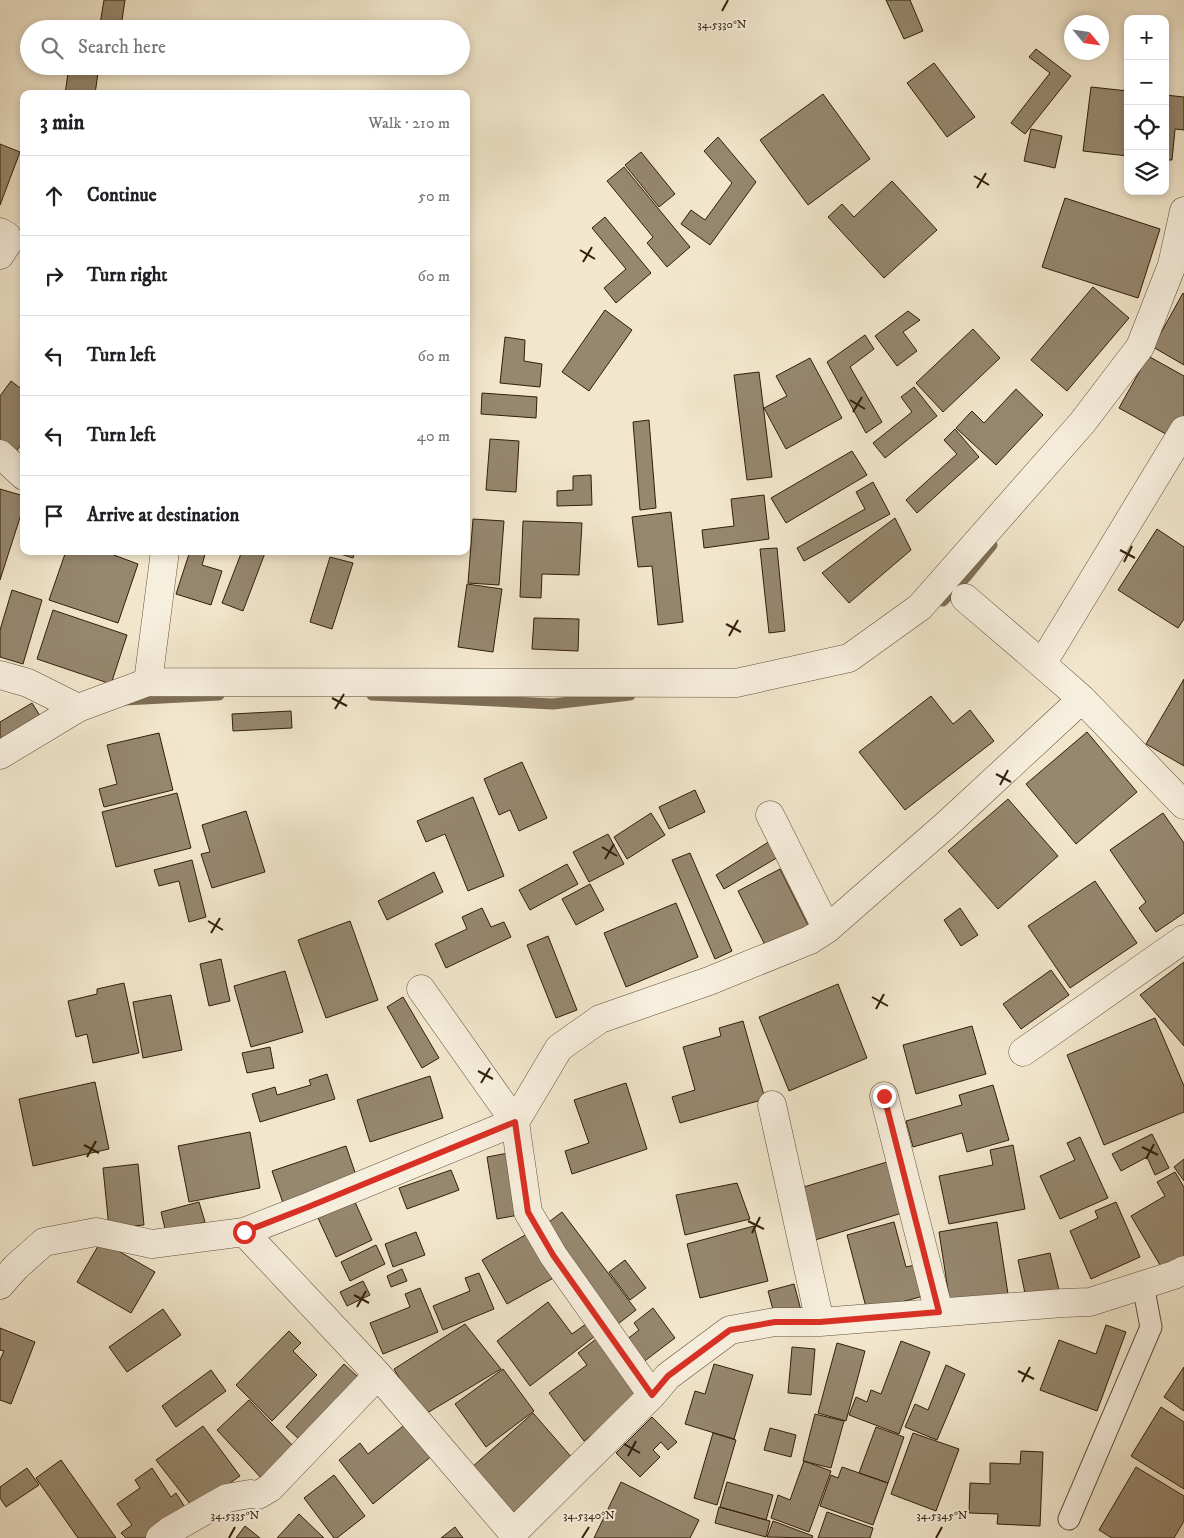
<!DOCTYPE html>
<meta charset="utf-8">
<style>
body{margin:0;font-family:"IM FELL DW Pica",serif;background:#f2f2f2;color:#202124}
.controls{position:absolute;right:15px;top:15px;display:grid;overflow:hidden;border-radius:10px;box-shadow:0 2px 8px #0003}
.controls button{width:45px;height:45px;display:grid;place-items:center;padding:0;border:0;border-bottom:1px solid #e0e0e0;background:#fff;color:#202124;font:25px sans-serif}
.compass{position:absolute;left:1064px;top:15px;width:45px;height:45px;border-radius:50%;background:#fff;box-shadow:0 2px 8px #0003;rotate:119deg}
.stop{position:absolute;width:15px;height:15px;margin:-11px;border:4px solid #d93025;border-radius:50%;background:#fff}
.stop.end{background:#d93025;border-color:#fff;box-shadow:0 1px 5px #0008}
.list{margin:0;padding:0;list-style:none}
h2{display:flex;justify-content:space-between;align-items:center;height:65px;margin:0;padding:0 20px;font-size:21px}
h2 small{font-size:16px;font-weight:400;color:#757577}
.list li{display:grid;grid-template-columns:32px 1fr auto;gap:15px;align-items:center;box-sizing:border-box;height:80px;padding:0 20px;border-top:1px solid #e0e0e0}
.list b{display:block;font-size:19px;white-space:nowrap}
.list em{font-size:16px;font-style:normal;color:#757577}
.icon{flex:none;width:28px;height:28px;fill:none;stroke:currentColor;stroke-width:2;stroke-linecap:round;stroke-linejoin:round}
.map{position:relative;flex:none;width:1184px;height:1538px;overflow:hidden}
.search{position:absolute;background:#fff;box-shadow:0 2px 8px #0003;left:20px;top:20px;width:450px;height:55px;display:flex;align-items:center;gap:12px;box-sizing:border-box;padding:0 18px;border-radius:28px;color:#757577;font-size:19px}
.panel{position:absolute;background:#fff;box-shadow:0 2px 8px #0003;left:20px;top:90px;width:450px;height:465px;border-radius:10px}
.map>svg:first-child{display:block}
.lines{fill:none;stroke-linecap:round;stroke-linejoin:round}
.stream{stroke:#7e6e56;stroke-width:11}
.building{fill:#96876f;stroke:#321e09}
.service-casing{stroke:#62503a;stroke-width:23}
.minor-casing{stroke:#62503a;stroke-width:29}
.service{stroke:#f7efde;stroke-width:21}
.minor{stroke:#f7efde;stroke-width:28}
.route{stroke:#d93025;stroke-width:6}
.ticks{fill:none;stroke:#321e09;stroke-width:2}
.ticks-label{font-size:12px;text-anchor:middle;fill:#321e09;stroke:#f7efde;stroke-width:4;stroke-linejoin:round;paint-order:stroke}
</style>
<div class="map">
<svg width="1184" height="1538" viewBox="0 0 1184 1538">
<rect width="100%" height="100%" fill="#f2e7cd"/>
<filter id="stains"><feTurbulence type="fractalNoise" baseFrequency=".004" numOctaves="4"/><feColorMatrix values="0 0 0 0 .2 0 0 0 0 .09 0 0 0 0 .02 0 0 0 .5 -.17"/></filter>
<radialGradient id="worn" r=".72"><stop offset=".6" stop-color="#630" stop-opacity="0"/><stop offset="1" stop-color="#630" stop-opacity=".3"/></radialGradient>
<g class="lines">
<!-- stream -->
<path class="stream" d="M943 601 966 577 992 545
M372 695 553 704 630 695
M125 700 219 695"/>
</g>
<!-- building -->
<path class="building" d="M104 0H125L121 27 100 24Z
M886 0H910L923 31 904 39Z
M1036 49 1071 76 1025 134 1011 123 1050 73 1029 57Z
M934 63 975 117 947 137 907 83Z
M69 66H99L95 94H65Z
M1091 87 1128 91V156L1083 151Z
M823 94 870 159 808 205 760 140Z
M1165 95 1184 97V130L1175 129 1172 160H1165Z
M1031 129 1062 136 1055 168 1024 161Z
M718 137 756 182 710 245 681 224 691 210 705 220 732 183 704 151Z
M0 144 20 152 0 205Z
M641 152 675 194 659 207 625 165Z
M624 167 690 247 667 267 647 243 653 237 607 181Z
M892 181 937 230 884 278 828 217 842 204 854 217Z
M1065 198 1160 229 1138 298 1042 267Z
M605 217 651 273 616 303 604 288 626 269 592 228Z
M1093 287 1129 318 1067 391 1031 360Z
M1183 293 1184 294V365L1153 347Z
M605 310 632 330 589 391 562 372Z
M908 311 920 320 903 332 917 351 897 366 875 336Z
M973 329 1000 358 943 412 916 383Z
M865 335 874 349 850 367 882 422 866 433 827 362Z
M505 337 525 340 524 361 542 364 540 387 500 383Z
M1148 356 1184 376V418L1173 438 1119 408Z
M810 358 842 418 786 449 764 408 787 396 776 376Z
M759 372 772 477 747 480 734 375Z
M11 381 24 391V441L14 454 0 442V396Z
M914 387 937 416 885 458 873 443 912 412 901 397Z
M1016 389 1043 415 996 465 956 428 972 411 984 423Z
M482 393 537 397 536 418 481 414Z
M649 420 656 508 640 510 633 422Z
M955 429 979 457 917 513 906 500 957 454 944 440Z
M490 439 519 441 516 492 486 490Z
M852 451 867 475 786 523 771 498Z
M591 475 592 505 557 506V491L573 490V476Z
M873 482 890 514 804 561 797 548 865 509 856 492Z
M0 489 24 496V505L0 580Z
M764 495 769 539 704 548 702 530 734 526 731 499Z
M671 512 683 622 658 625 652 566 638 567 632 517Z
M895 518 911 550 849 603 822 573Z
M473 519 504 521 499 585 468 583Z
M523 521 582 523 579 575 542 574 541 598 520 597Z
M1157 529 1184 547V619L1178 628 1118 590Z
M777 548 785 631 769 633 760 549Z
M66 551H103L138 564 118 623 49 600Z
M190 551H206L202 565 222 571 211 605 176 594Z
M242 551H260L265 553 243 611 222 603Z
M331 551H355L353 558Z
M330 557 353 563 332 629 310 622Z
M467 584 502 589 493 652 458 647Z
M12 590 42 600 23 664 0 657V630Z
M53 610 127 635 111 684 37 659Z
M534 618 579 619 578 651 532 649Z
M1184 679V766L1146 744Z
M931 696 953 724 970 710 994 741 905 810 859 752Z
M32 703 42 719 0 745V722Z
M291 711 292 728 233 731 232 714Z
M1087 732 1137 792 1076 844 1026 784Z
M159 733 173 790 104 807 99 789 117 784 107 745Z
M522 762 547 818 519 831 510 810 499 815 484 779Z
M695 790 705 812 669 829 659 807Z
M177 793 191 848 116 867 102 812Z
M473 797 504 876 468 891 445 834 426 842 417 821Z
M1008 799 1058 856 998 909 948 851Z
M246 811 265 872 212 888 201 854 210 852 202 825Z
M651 813 665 835 627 859 614 837Z
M1163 813 1184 843V913L1156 932 1139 908 1146 902 1110 850Z
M608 834 624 864 589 882 573 852Z
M770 841 780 856 724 889 716 875Z
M690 853 732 951 715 959 672 860Z
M192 860 206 917 189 922 179 881 159 886 154 870Z
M567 864 578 884 530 910 519 890Z
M780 869 809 927 767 949 738 891Z
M434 872 443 892 387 920 378 901Z
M1095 881 1137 943 1070 988 1028 926Z
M590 884 604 910 576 925 562 899Z
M676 903 698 957 626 987 604 933Z
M482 908 491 927 504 922 511 937 446 968 435 944 467 929 462 917Z
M960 908 978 935 961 946 944 920Z
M350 921 378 1000 326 1018 298 940Z
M548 936 577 1010 556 1018 527 945Z
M221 959 230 1001 209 1006 200 964Z
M1184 962V1046L1140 995Z
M1051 970 1069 995 1021 1029 1003 1004Z
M285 971 303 1032 251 1047 234 986Z
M124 983 139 1053 93 1063 87 1034 76 1037 68 1001 97 994V989Z
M838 984 867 1058 789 1091 759 1017Z
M171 995 182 1050 143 1058 133 1002Z
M403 997 439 1058 422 1068 387 1007Z
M1155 1018 1184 1086V1112L1104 1145 1067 1055Z
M743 1021 765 1099 680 1123 672 1097 695 1090 683 1047 721 1036 719 1028Z
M972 1026 986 1074 916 1094 903 1045Z
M270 1047 274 1068 247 1073 242 1053Z
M327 1074 335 1099 260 1122 252 1094 275 1087 277 1095 311 1085 309 1080Z
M430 1076 443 1118 370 1142 357 1100Z
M95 1082 109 1149 33 1166 19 1099Z
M626 1083 647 1149 572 1174 565 1151 589 1143 574 1100Z
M993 1085 1009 1140 967 1152 962 1133 913 1147 906 1121 962 1105 959 1095Z
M250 1132 260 1188 189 1202 178 1146Z
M1152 1134 1169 1168 1155 1175 1147 1157 1121 1171 1112 1154Z
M1080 1137 1108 1198 1060 1219 1040 1176 1075 1160 1067 1143Z
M1013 1145 1025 1209 949 1224 939 1176 993 1165 990 1150Z
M346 1146 358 1181 284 1206 272 1171Z
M514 1152 524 1214 497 1219 487 1157Z
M1184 1159V1181L1174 1167Z
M887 1162 902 1213 812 1241 797 1189Z
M138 1164 144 1225 109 1228 103 1168Z
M451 1170 459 1190 407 1209 399 1188Z
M1175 1172 1184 1187V1264L1166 1275 1131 1216 1165 1196 1157 1182Z
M737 1183 750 1219 685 1235 676 1195Z
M199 1202 205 1222 166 1233 161 1212Z
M355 1202 372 1240 336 1257 318 1218Z
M1116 1202 1140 1257 1091 1279 1070 1231 1098 1218 1095 1211Z
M562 1212 636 1310 614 1327 541 1228Z
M894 1222 906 1267 915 1265 924 1296 867 1311 847 1235Z
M997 1222 1008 1294 950 1303 939 1232Z
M754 1226 768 1281 700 1298 687 1244Z
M532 1231 557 1276 507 1304 482 1260Z
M416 1232 425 1255 393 1267 385 1244Z
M101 1241 155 1272 131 1313 77 1282Z
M376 1245 385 1264 350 1281 341 1262Z
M1050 1253 1059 1290 1026 1298 1018 1260Z
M625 1260 646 1288 630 1300 609 1272Z
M402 1269 407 1281 391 1287 387 1276Z
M479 1273 494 1309 443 1330 433 1306 470 1291 465 1278Z
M363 1281 370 1295 347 1306 340 1292Z
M794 1284 802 1314 776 1321 768 1291Z
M420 1288 438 1332 383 1354 370 1323 410 1307 405 1294Z
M548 1302 572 1334 590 1321 599 1333 530 1386 497 1341Z
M653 1308 675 1338 642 1363 626 1340 639 1330 634 1323Z
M163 1309 181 1335 127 1372 109 1347Z
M465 1324 501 1369 422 1416 394 1369Z
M1106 1325 1126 1332 1097 1411 1040 1390 1059 1340 1096 1354Z
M0 1328 35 1342 11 1404 0 1400V1360L4 1351 0 1350Z
M289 1331 301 1343 293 1351 317 1375 272 1421 236 1385Z
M600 1336 645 1395 584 1441 549 1393 587 1365 578 1353Z
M901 1341 930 1352 899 1434 849 1415 856 1397 867 1402 871 1390 881 1394Z
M837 1343 865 1351 846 1421 818 1413Z
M792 1347 815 1349 811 1395 788 1393Z
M344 1364 359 1378 302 1442 286 1427Z
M714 1364 753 1375 734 1439 685 1424 695 1391 705 1394Z
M946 1365 965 1374 937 1440 905 1427 915 1404 928 1410Z
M1184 1367V1411L1164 1397Z
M503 1369 534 1411 486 1447 455 1404Z
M211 1370 226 1391 176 1427 162 1406Z
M249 1400 296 1449 263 1480 217 1430Z
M1161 1407 1184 1422V1489L1131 1456Z
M533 1413 574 1460 512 1514 471 1468Z
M815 1414 844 1421 831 1468 803 1461Z
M652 1417 677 1442 668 1450 661 1442 653 1450 660 1457 640 1477 616 1453Z
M407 1423 433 1455 373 1504 339 1460 360 1443 368 1454Z
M203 1426 240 1476 194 1509 156 1460Z
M876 1427 904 1437 888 1483 859 1473Z
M770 1428 796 1435 791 1457 764 1450Z
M713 1433 736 1440 717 1505 694 1498Z
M913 1433 959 1449 936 1511 891 1494Z
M1021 1451 1043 1452 1040 1526 997 1524 998 1514 969 1513 970 1483 990 1484V1463L1020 1464Z
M61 1460 116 1538H78L36 1478Z
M804 1461 831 1471 809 1532 771 1518 778 1495 790 1500Z
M842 1467 888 1483 873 1525 820 1506 831 1475 838 1478Z
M1136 1467 1184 1496V1521L1174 1538H1112L1099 1530Z
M27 1468 39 1485 6 1507 0 1498V1487Z
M152 1468 171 1497 176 1493 188 1512 154 1538H126L121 1533 132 1525 117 1504 140 1488 135 1480Z
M334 1475 365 1516 337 1538H334L304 1498Z
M621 1482 699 1520 690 1538H594Z
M727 1482 773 1495 766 1520 720 1507Z
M719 1507 770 1521 766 1537 715 1523Z
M827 1512 873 1528 870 1538H818Z
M299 1514 324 1538H277Z
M773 1521 813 1536 812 1538 767 1537Z
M245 1526 260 1538H236Z
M455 1527 463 1538H441Z"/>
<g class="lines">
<!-- service casing -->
<g class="service-casing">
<path id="service" d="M1069 1519 1151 1327 1143 1285"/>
</g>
<!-- minor casing -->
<g class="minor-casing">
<path id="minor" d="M0 232 7 236 9 241 0 255
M0 454 24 476
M965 598 1042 664 1082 699 1184 805
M1042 664 1184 430
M0 675 28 683 78 708
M148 682 165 551
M0 755 78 708 148 682 736 683 849 658 920 607 1082 423 1140 347 1172 265 1184 211
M770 815 827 929
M421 989 515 1122 528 1212 553 1255 652 1395
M1023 1052 1184 939
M884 1096 939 1312
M772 1105 820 1322
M244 1232 378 1375 513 1533
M0 1285 16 1267 44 1242 96 1232 152 1244 244 1232 308 1207 515 1122 559 1048 600 1019 709 981 810 940 827 929 947 824 1082 699
M160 1538 169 1531 227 1498 250 1494 258 1495 270 1488 378 1375
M513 1538V1533L652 1395 668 1376 730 1330 775 1322H820L1063 1303 1090 1302 1174 1275 1184 1270"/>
</g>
<!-- service -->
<use href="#service" class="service"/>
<!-- minor -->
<use href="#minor" class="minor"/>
</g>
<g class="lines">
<!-- route -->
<path class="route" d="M244 1232 308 1207 515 1122 528 1212 553 1255 652 1395 668 1376 730 1330 775 1322H820L939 1312 884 1096"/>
</g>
<!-- ticks -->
<path class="ticks" d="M722 11 728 0M974 176 989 185M977 188 986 173M580 250 595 259M583 262 592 247M850 400 865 409M853 412 862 397M1120 550 1135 558M1124 562 1132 546M726 624 741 632M729 636 738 620M332 698 347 706M335 709 344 694M996 774 1011 782M1000 785 1008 770M602 847 617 856M605 859 614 844M208 921 223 930M211 933 220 918M872 997 888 1006M876 1009 884 994M478 1071 493 1079M481 1083 490 1068M84 1145 99 1153M1142 1147 1158 1155M87 1157 96 1141M1146 1159 1154 1144M748 1221 764 1229M752 1233 760 1217M354 1295 369 1303M357 1307 366 1291M1018 1371 1034 1379M1022 1382 1030 1367M624 1444 640 1453M628 1456 636 1441M229 1538 235 1527M582 1538 589 1527M936 1538 942 1527"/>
<g class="ticks-label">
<text x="722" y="28">34.5330°N</text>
<text x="235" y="1519">34.5335°N</text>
<text x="589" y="1519">34.5340°N</text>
<text x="942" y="1519">34.5345°N</text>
</g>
<rect width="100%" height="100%" filter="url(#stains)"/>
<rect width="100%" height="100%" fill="url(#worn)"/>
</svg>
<div class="controls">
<button>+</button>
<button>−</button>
<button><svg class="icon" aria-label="locate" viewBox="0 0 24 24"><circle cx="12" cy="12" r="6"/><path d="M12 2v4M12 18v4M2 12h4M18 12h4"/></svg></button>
<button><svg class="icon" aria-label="layers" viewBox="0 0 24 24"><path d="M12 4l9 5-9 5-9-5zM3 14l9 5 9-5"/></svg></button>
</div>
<svg class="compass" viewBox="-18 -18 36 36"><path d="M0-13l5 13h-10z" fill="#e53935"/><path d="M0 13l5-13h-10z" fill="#757577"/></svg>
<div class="stop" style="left:244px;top:1232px"></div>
<div class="stop end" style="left:884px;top:1096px"></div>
<div class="search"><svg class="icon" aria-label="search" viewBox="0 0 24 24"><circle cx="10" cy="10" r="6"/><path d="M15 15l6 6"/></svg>Search here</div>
<section class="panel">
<h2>3 min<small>Walk · 210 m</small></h2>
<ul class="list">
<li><svg class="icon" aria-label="ahead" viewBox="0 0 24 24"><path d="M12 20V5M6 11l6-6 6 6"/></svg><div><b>Continue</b></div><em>50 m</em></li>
<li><svg class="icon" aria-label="right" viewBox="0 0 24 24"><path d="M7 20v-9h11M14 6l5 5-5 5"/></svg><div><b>Turn right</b></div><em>60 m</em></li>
<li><svg class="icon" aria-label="left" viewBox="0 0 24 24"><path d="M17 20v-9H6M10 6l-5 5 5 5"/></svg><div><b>Turn left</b></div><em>60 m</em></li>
<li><svg class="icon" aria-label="left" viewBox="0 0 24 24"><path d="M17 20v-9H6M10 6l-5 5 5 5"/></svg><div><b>Turn left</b></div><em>40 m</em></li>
<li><svg class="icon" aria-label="arrive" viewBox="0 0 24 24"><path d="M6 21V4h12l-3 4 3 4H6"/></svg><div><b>Arrive at destination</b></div></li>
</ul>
</section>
</div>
